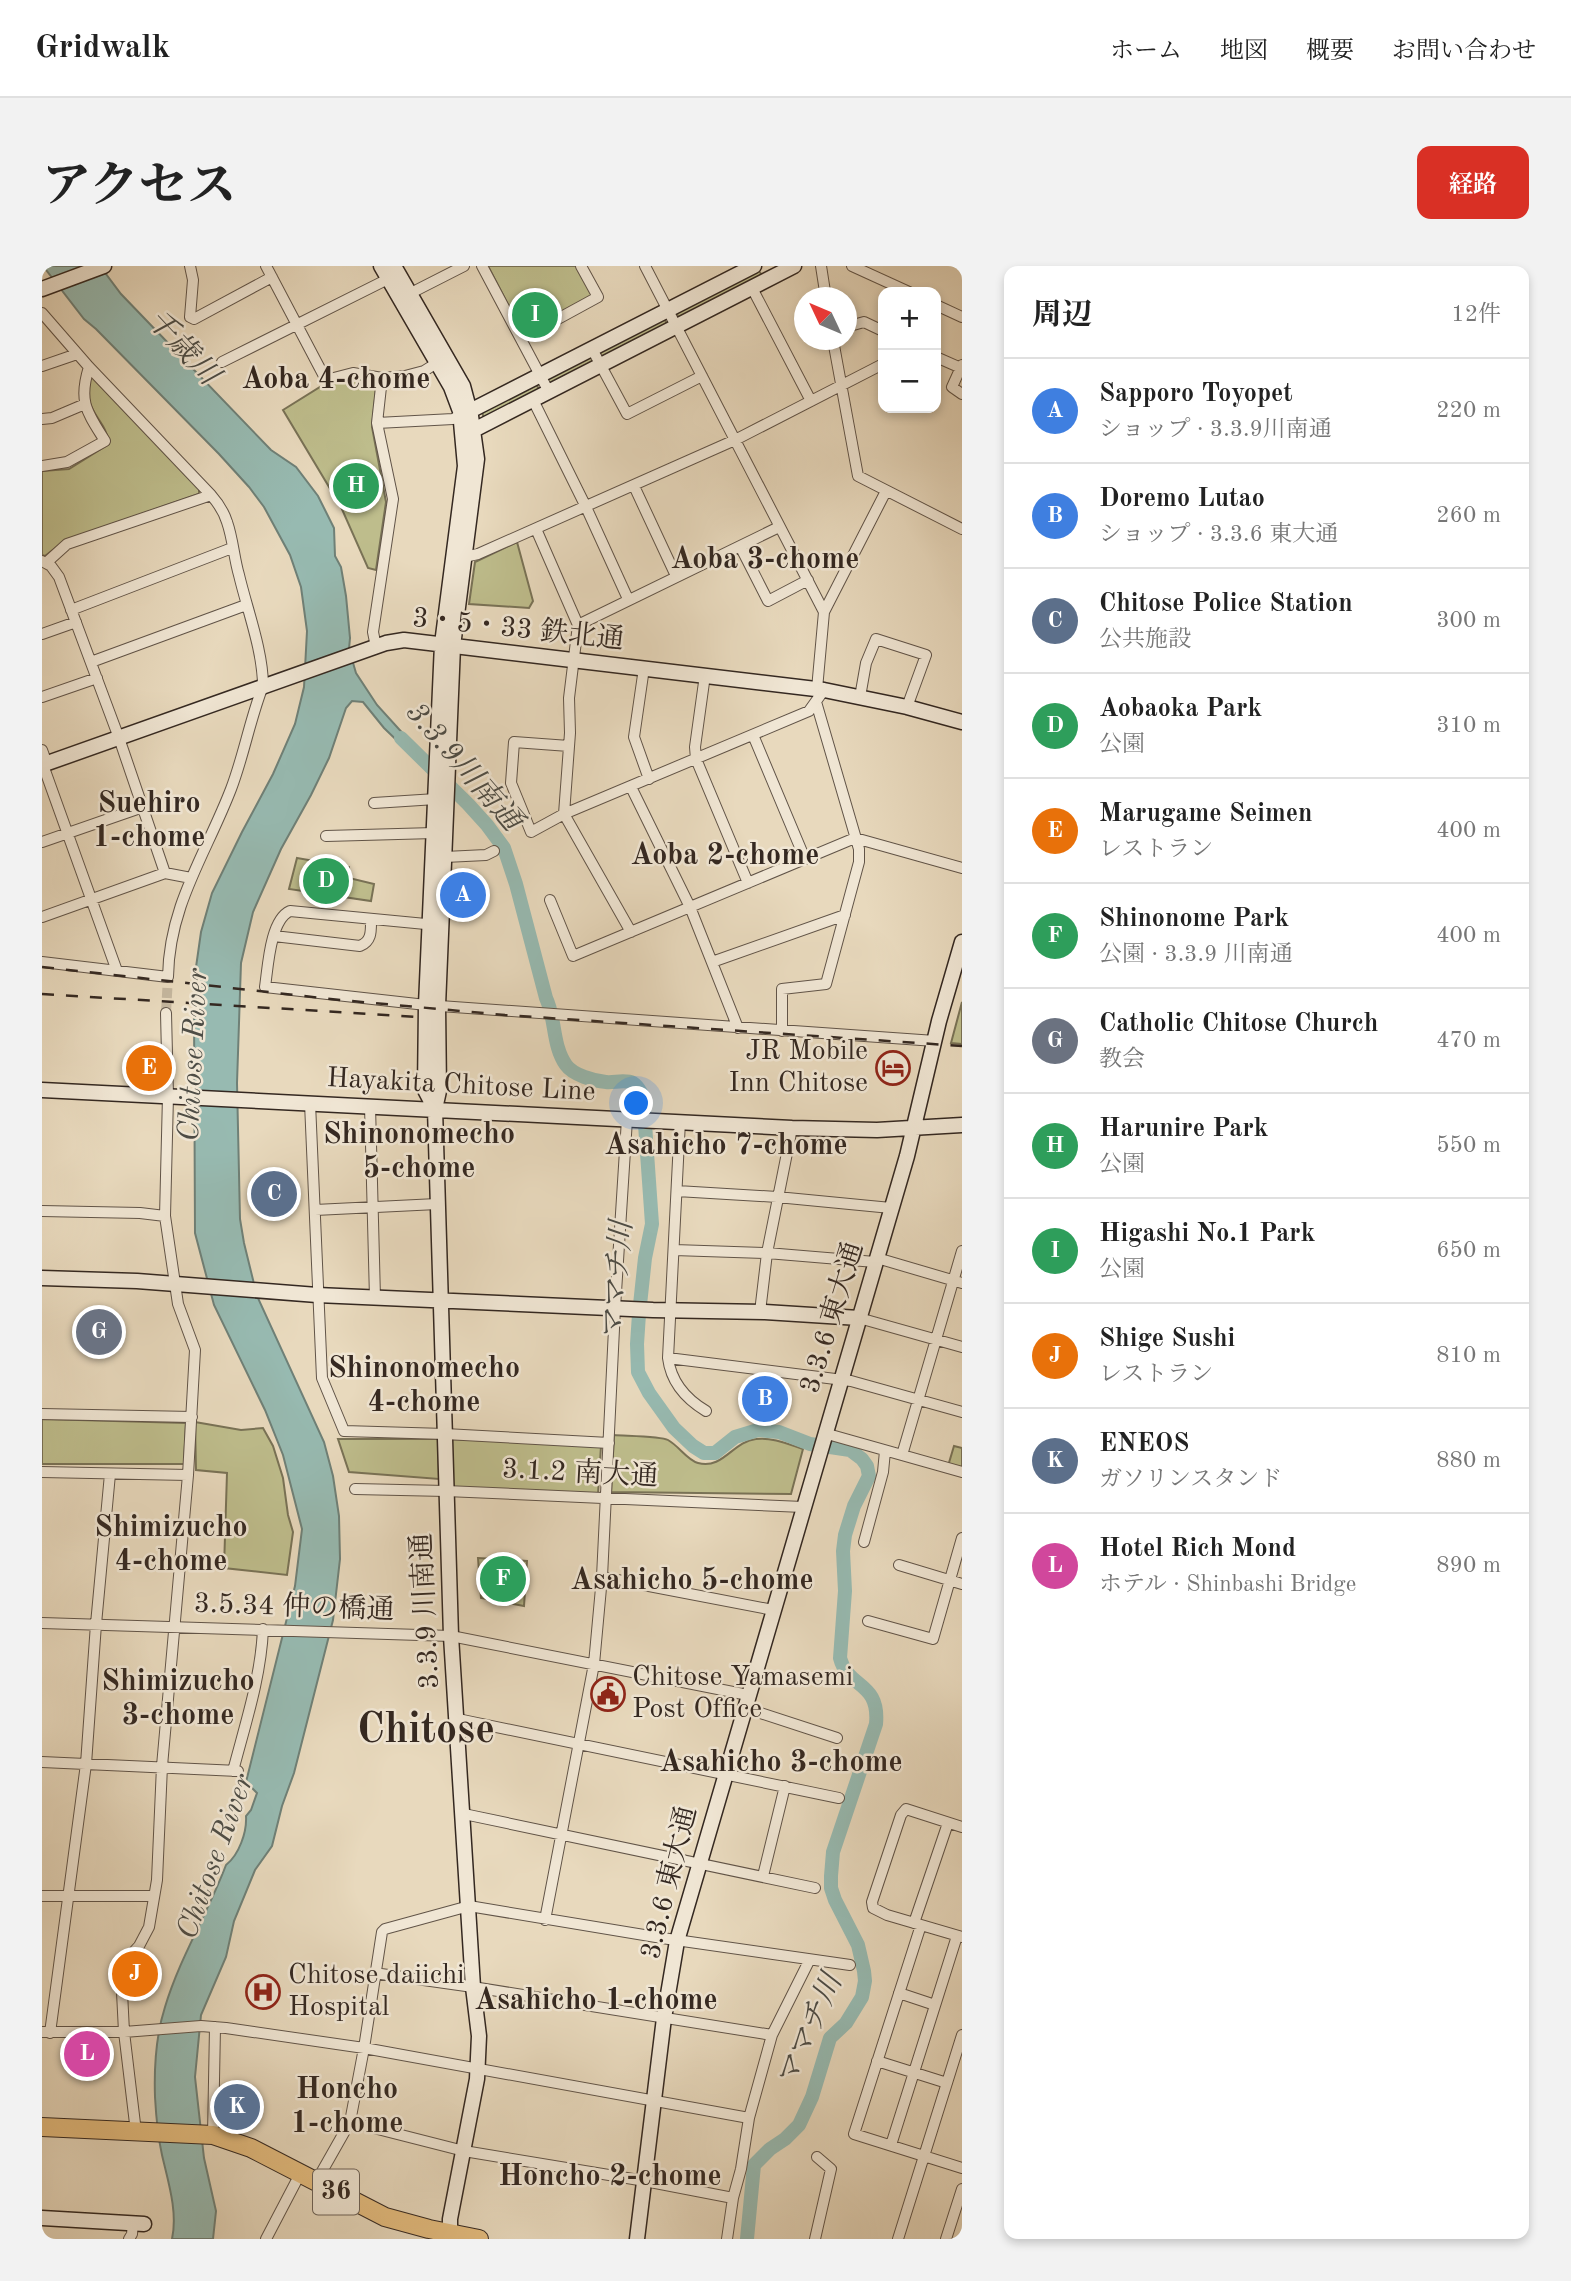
<!DOCTYPE html>
<html lang="ja">
<meta charset="utf-8">
<style>
body{margin:0;font-family:"Old Standard TT","Noto Serif JP",serif;background:#f2f2f2;color:#222}
.controls{position:absolute;right:21px;top:21px;display:grid;overflow:hidden;border-radius:14px;box-shadow:0 4px 10px #0003}
.controls button{width:63px;height:63px;display:grid;place-items:center;padding:0;border:0;border-bottom:2px solid #e0e0e0;background:#fff;color:#222;font:35px sans-serif}
.compass{position:absolute;left:752px;top:21px;width:63px;height:63px;border-radius:50%;background:#fff;box-shadow:0 4px 10px #0003;rotate:314deg}
.you{position:absolute;left:595px;top:838px;width:24px;height:24px;margin:-18px;border:5px solid #fff;border-radius:50%;background:#1a73e8;box-shadow:0 0 0 10px #1a73e833}
.badge{display:grid;place-items:center;width:46px;height:46px;border-radius:50%;background:#d93025;color:#fff;font-size:23px;font-weight:700}
.pin{position:absolute;translate:-50% -50%;border:4px solid #fff;box-shadow:0 2px 7px #0006}
.list{margin:0;padding:0;list-style:none}
h2{display:flex;justify-content:space-between;align-items:center;height:91px;margin:0;padding:0 28px;font-size:30px}
h2 small{font-size:23px;font-weight:400;color:#767676}
.list li{display:grid;grid-template-columns:46px 1fr auto;gap:21px;align-items:center;box-sizing:border-box;height:105px;padding:0 28px;border-top:2px solid #e0e0e0}
.list b{display:block;font-size:26px;white-space:nowrap}
.list p{margin:0;font-size:23px;white-space:nowrap;color:#767676}
.list em{font-size:23px;font-style:normal;color:#767676}
.map{position:relative;flex:none;width:920px;height:1973px;overflow:hidden;border-radius:14px}
header{display:flex;align-items:center;gap:42px;box-sizing:border-box;height:98px;padding:0 35px;background:#fff;border-bottom:2px solid #e0e0e0}
header strong{font-size:33px}
nav{display:flex;gap:38px;margin-inline-start:auto;font-size:24px}
.intro{display:flex;align-items:center;justify-content:space-between;box-sizing:border-box;height:168px;padding:0 42px}
h1{margin:0;font-size:49px}
.button{padding:18px 32px;border-radius:14px;background:#d93025;color:#fff;font-size:24px;font-weight:700}
main{display:flex;gap:42px;padding:0 42px}
aside{flex:1;background:#fff;border-radius:14px;box-shadow:0 4px 10px #0003}
.map>svg:first-child{display:block}
.green{fill:#bebd8c;stroke:#797256;stroke-width:2}
.water{fill:#97bab1;stroke:#6f8077;stroke-width:2}
.lines{fill:none;stroke-linecap:round;stroke-linejoin:round}
.river{stroke:#97bab1;stroke-width:14}
.street-tunnel{stroke:#c4b69e;stroke-width:10;stroke-dasharray:10 5;stroke-linecap:butt}
.street-casing{stroke:#615448;stroke-width:12}
.secondary-casing{stroke:#342821;stroke-width:17}
.highway-casing{stroke:#342821;stroke-width:20}
.street{stroke:#f0e6d4;stroke-width:10}
.secondary{stroke:#f0e6d4;stroke-width:14}
.highway{stroke:#e4bc7e;stroke-width:18}
.rail{stroke:#342821;stroke-width:2.5;stroke-dasharray:12 12;stroke-linecap:butt}
.labels{text-anchor:middle;dominant-baseline:central;stroke-width:5;stroke-linejoin:round;paint-order:stroke}
.shield{fill:#f0e6d4;stroke:#6c6157;stroke-width:2}
.shield-label{font-size:26px;font-weight:bold;fill:#342821}
.street-label{font-size:28px;fill:#342821;stroke:#f0e6d4}
.poi-label{font-size:28px;fill:#342821;stroke:#f0e6d4;text-anchor:start}
.water-label{font-size:30px;font-style:italic;fill:#4d4c45;stroke:#f0e6d4}
.neighbourhood-label{font-size:30px;font-weight:bold;fill:#342821;stroke:#f0e6d4}
.town-label{font-size:42px;font-weight:bold;fill:#342821;stroke:#f0e6d4}
</style>
<header>
<strong>Gridwalk</strong>
<nav><a>ホーム</a><a>地図</a><a>概要</a><a>お問い合わせ</a></nav>
</header>
<div class="intro"><h1>アクセス</h1><a class="button">経路</a></div>
<main>
<div class="map">
<svg width="920" height="1973" viewBox="0 0 920 1973">
<rect width="100%" height="100%" fill="#e8d9bd"/>
<filter id="stains"><feTurbulence type="fractalNoise" baseFrequency=".00286" numOctaves="4"/><feColorMatrix values="0 0 0 0 .2 0 0 0 0 .09 0 0 0 0 .02 0 0 0 .5 -.17"/></filter>
<radialGradient id="worn" r=".72"><stop offset=".6" stop-color="#630" stop-opacity="0"/><stop offset="1" stop-color="#630" stop-opacity=".3"/></radialGradient>
<!-- green -->
<path class="green" d="M446 0H535L551 30 481 67Z
M716 4 720 9 636 52 635 47Z
M622 52 626 60 562 94 557 85Z
M547 88 553 99 509 121 504 111Z
M49 109 157 222V228L24 274 3 290 0 289V205L27 203 67 178C64 150 38 147 49 109Z
M307 113 335 114 330 161 344 236 334 304 326 302 299 241 241 144 278 121Z
M494 117 498 126 443 156 440 146Z
M475 276 491 335 487 342 427 338 433 296Z
M255 592 307 601V612L332 618 329 635 247 623Z
M920 736V778L909 777Z
M0 1153 144 1157 142 1198H0Z
M153 1156 199 1164 221 1162 231 1180 241 1212 246 1249 251 1266 245 1309 182 1302 185 1207 154 1204Z
M572 1169C583 1170 619 1170 626 1174 637 1180 645 1194 656 1197 681 1204 691 1175 714 1173 730 1171 746 1178 761 1183L749 1228 569 1226Z
M296 1173H396L397 1213 307 1206Z
M410 1173 559 1180 556 1228 410 1221Z
M912 1180 920 1182V1204L906 1200Z
M436 1292 485 1295 482 1340 439 1332Z"/>
<!-- water -->
<path class="water" d="M1 0H58L79 28 229 184 254 201 276 230 292 262 293 290 299 301 304 330 308 372 307 383 314 407 335 439 374 482 370 489 342 462 321 436 310 435 304 442 287 492 269 529 239 583 211 646 199 697 195 817 198 953 202 977 215 1030 282 1176 291 1210 297 1250 298 1293 291 1354 252 1507 240 1540 230 1580 213 1604 192 1655 184 1691 159 1749 153 1811 162 1892 174 1945 171 1973H130C136 1946 126 1915 120 1889 116 1871 114 1849 113 1831 112 1801 114 1769 123 1741 138 1691 166 1647 184 1599 197 1589 205 1566 204 1550L209 1544 215 1527 204 1516 253 1320 260 1263 241 1189 223 1144 172 1039 153 967 152 743 154 701 159 666 170 627 200 566 231 508 253 458 262 421 265 365 259 321 248 289 222 241 207 221 177 188 54 63 42 53Z"/>
<g class="lines">
<!-- river -->
<path class="river" d="M359 472 426 538 445 559 462 582 474 618 504 732C514 753 510 779 524 799 531 809 552 815 564 816 572 817 583 813 591 817 596 820 598 825 601 830L610 958 603 992 597 1048 595 1078 596 1106 607 1127 632 1162 651 1180 662 1187H673L693 1171 716 1164 737 1166 768 1178 808 1184 820 1193 825 1200 827 1210 812 1240 803 1269 801 1285 803 1325 798 1392C806 1423 838 1415 834 1458L791 1586 789 1610V1622L793 1634 816 1679 822 1705 823 1715 820 1731 804 1757 788 1772 770 1831 757 1859 743 1873 728 1883 712 1899 705 1973"/>
<!-- street-tunnel -->
<path class="street-tunnel" d="M124 747 126 711"/>
<!-- street casing -->
<g class="street-casing">
<path id="street" d="M148 0 151 14 148 51 152 53 230 11
M224 0 284 114 311 107 340 112 363 110 382 105 398 95
M440 0 507 126
M603 0 782 346 775 423
M779 0 784 32
M810 0 867 26
M710 22 769 135
M365 29 422 0
M894 39 920 51
M0 47 47 101 169 229C176 237 182 246 185 256 191 273 192 292 197 309 205 343 221 385 221 420 208 453 202 489 189 523 164 588 127 639 126 711L0 696
M804 61 822 56 841 65
M479 73 556 31 539 0
M791 74 816 210 920 263
M550 83 585 148 660 110
M894 91 919 102
M180 96 352 10
M920 99 910 121 920 128
M0 100 35 88
M491 134 544 241 586 333
M0 153 10 152 43 138
M335 157 411 153 421 148
M0 200 25 196 63 175C45 146 36 136 47 101
M592 220 634 310
M494 263 536 359 527 432 528 467 522 548 589 666
M698 280 726 335 766 314
M418 292 436 288 693 174 841 98
M0 295 9 300 17 311 77 472 123 607
M4 297 25 278 169 229
M29 344 190 282
M782 346 844 225
M536 359 737 261
M0 368 34 356
M334 381 331 366 351 233 335 157 340 112
M49 396 204 339
M602 402 592 471 607 513
M663 409 653 481 654 493 706 617
M0 431 55 412
M818 431 824 397 834 373 884 389 865 441
M711 469 763 593
M527 480 472 476 469 517 489 566 522 548 767 445 782 424
M0 484 5 498
M1 499 75 705
M589 521 648 641 696 762
M332 537 394 533
M284 570 392 567
M0 576 101 541
M403 591 444 589 452 585
M508 634 531 690 813 572 920 602
M0 651 123 607 149 612
M394 659 248 645C228 654 226 701 223 721L384 739 893 775
M232 670 318 680C330 675 329 665 329 653
M670 696 803 649
M740 765V723L784 718 817 596V583L774 436
M268 837 280 1112 302 1165 403 1168 567 1177
M328 840 333 1032
M638 855 626 1092C629 1116 644 1133 664 1145
M635 925 735 931 849 942
M273 944 395 938
M0 945 98 947 123 950
M632 984 725 987 833 996
M835 992 920 1017
M718 1046 725 987 750 862
M817 1052 920 1081
M626 1092 809 1115 920 1146
M0 1148 150 1151
M782 1167 920 1206
M860 1189 920 985
M0 1206 146 1209
M313 1223 404 1225 761 1241
M822 1276 841 1206 843 1185
M857 1299 920 1318
M560 1311 731 1344
M826 1355 891 1373 920 1272
M0 1357 409 1370 706 1429
M703 1442 795 1472
M416 1453 797 1532
M0 1496 196 1505
M191 1505C203 1459 219 1411 221 1363
M422 1548 773 1622
M920 1561 864 1543 859 1549 830 1636 831 1642 845 1649 920 1671
M721 1610 743 1520
M0 1630H112
M503 1654 552 1398 560 1311 573 1042 585 853
M872 1657 906 1557
M879 1659 812 1868 920 1902
M332 1707 431 1721 730 1769
M857 1727 893 1739
M0 1766H82L159 1760 184 1762 322 1782 707 1852
M8 1767 44 1498 54 1358 68 1208
M835 1795 905 1817
M308 1856 422 1885 603 1915 691 1932
M94 1866 82 1766 79 1706 86 1692 97 1680 107 1661 115 1614 120 1500 146 1209 153 1084 136 1038 123 950 126 830 124 747
M171 1869 173 1761
M849 1879 915 1670
M274 1916 308 1856 322 1782 340 1666 343 1663 427 1640 620 1672 808 1699
M87 1973 90 1968 91 1957
M224 1973 258 1908
M685 1973 691 1932 699 1903 707 1852 730 1769 767 1695
M773 1973 789 1903 775 1891
M856 1973 920 1769
M904 1973 920 1923"/>
</g>
<!-- secondary casing -->
<g class="secondary-casing">
<path id="secondary" d="M339 0 409 121 418 145 423 200 400 378 384 739 383 824 393 843
M352 0 421 120 429 150 435 193 411 380 396 740 397 825 393 843 409 1370 431 1721 437 1770 435 1813 408 1953V1973
M0 23 62 0
M428 145 712 0
M426 167 752 0
M0 499 344 377 362 374 782 424 865 441 920 456
M0 824 750 862 835 864 920 859
M0 1012 95 1015 275 1029 611 1044 723 1046 817 1052
M0 1952 102 1958
M595 1973 622 1752 635 1675 865 890 897 755 920 676"/>
</g>
<!-- highway casing -->
<g class="highway-casing">
<path id="highway" d="M0 1861 171 1869 209 1882 343 1951 387 1963 437 1973"/>
</g>
<!-- street -->
<use href="#street" class="street"/>
<!-- secondary -->
<use href="#secondary" class="secondary"/>
<!-- highway -->
<use href="#highway" class="highway"/>
<!-- rail -->
<path class="rail" d="M0 701 298 734 463 749 920 780
M0 728 377 751"/>
</g>
<!-- icons -->
<defs>
<g id="hotel-ring" transform="scale(1.75)"><circle r="9.5" fill="#f0e6d4" stroke="#8f2418" stroke-width="1.5"/><path d="M-6-4.5h1.5V1H6V5H4.5V3h-9V5H-6ZM-4 0a1.8 1.8 0 1 1 3.6 0ZM.5 0V-2.5h3Q6-2.5 6 0Z" fill="#8f2418"/></g>
<g id="civic-ring" transform="scale(1.75)"><circle r="9.5" fill="#f0e6d4" stroke="#8f2418" stroke-width="1.5"/><path d="M-.6-6.5H3V-4.5H.6V-3L4-1V1h2V6H-6V1h2V-1L-.6-3ZM-1.2 2.5V6h2.4V2.5Z" fill="#8f2418"/></g>
<g id="hospital-ring" transform="scale(1.75)"><circle r="9.5" fill="#f0e6d4" stroke="#8f2418" stroke-width="1.5"/><path d="M-5-5h3v3.5h4V-5h3V5h-3V1.5h-4V5h-3Z" fill="#8f2418"/></g>
</defs>
<g fill-rule="evenodd">
<use href="#hotel-ring" x="851" y="802"/>
<use href="#civic-ring" x="566" y="1428"/>
<use href="#hospital-ring" x="221" y="1726"/>
</g>
<g class="labels">
<!-- shield labels -->
<rect class="shield" x="271" y="1903.5" width="46" height="45" rx="5"/>
<g class="shield-label">
<text x="294" y="1926">36</text>
</g>
<!-- street labels -->
<g class="street-label">
<text transform="translate(476 364) rotate(6)">3・5・33 鉄北通</text>
<text transform="translate(419 820) rotate(3)">Hayakita Chitose Line</text>
<text transform="translate(791 1052) rotate(-73)">3.3.6 東大通</text>
<text transform="translate(538 1208) rotate(3)">3.1.2 南大通</text>
<text transform="translate(252 1342) rotate(2)">3.5.34 仲の橋通</text>
<text transform="translate(385 1345) rotate(-93)">3.3.9 川南通</text>
<text transform="translate(628 1617) rotate(-76)">3.3.6 東大通</text>
</g>
<!-- poi labels -->
<g class="poi-label">
<text x="826" y="786" text-anchor="end">JR Mobile<tspan x="826" dy="32">Inn Chitose</tspan></text>
<text x="590" y="1412">Chitose Yamasemi<tspan x="590" dy="32">Post Office</tspan></text>
<text x="246" y="1710">Chitose daiichi<tspan x="246" dy="32">Hospital</tspan></text>
</g>
<!-- water labels -->
<g class="water-label">
<text transform="translate(140 82) rotate(47)">千歳川</text>
<text transform="translate(421 501) rotate(49)">3.3.9川南通</text>
<text transform="translate(152 789) rotate(-87)">Chitose River</text>
<text transform="translate(576 1015) rotate(-85)">ママチ川</text>
<text transform="translate(174 1591) rotate(-70)">Chitose River</text>
<text transform="translate(768 1765) rotate(-66)">ママチ川</text>
</g>
<!-- neighbourhood labels -->
<g class="neighbourhood-label">
<text x="294" y="114">Aoba 4-chome</text>
<text x="723" y="294">Aoba 3-chome</text>
<text x="107" y="538">Suehiro<tspan x="107" dy="34">1-chome</tspan></text>
<text x="683" y="590">Aoba 2-chome</text>
<text x="377" y="869">Shinonomecho<tspan x="377" dy="34">5-chome</tspan></text>
<text x="684" y="880">Asahicho 7-chome</text>
<text x="382" y="1103">Shinonomecho<tspan x="382" dy="34">4-chome</tspan></text>
<text x="129" y="1262">Shimizucho<tspan x="129" dy="34">4-chome</tspan></text>
<text x="650" y="1315">Asahicho 5-chome</text>
<text x="136" y="1416">Shimizucho<tspan x="136" dy="34">3-chome</tspan></text>
<text x="739" y="1497">Asahicho 3-chome</text>
<text x="554" y="1735">Asahicho 1-chome</text>
<text x="305" y="1824">Honcho<tspan x="305" dy="34">1-chome</tspan></text>
<text x="568" y="1911">Honcho 2-chome</text>
</g>
<!-- town labels -->
<g class="town-label">
<text x="384" y="1465">Chitose</text>
</g>
</g>
<rect width="100%" height="100%" filter="url(#stains)"/>
<rect width="100%" height="100%" fill="url(#worn)"/>
</svg>
<div class="controls">
<button>+</button>
<button>−</button>
</div>
<svg class="compass" viewBox="-18 -18 36 36"><path d="M0-13l5 13h-10z" fill="#e53935"/><path d="M0 13l5-13h-10z" fill="#767676"/></svg>
<div class="you"></div>
<div class="pin badge" style="left:421px;top:629px;background:#3f7fe0">A</div>
<div class="pin badge" style="left:723px;top:1133px;background:#3f7fe0">B</div>
<div class="pin badge" style="left:232px;top:928px;background:#5c6f8a">C</div>
<div class="pin badge" style="left:284px;top:615px;background:#2e9e5b">D</div>
<div class="pin badge" style="left:107px;top:802px;background:#e8710a">E</div>
<div class="pin badge" style="left:461px;top:1313px;background:#2e9e5b">F</div>
<div class="pin badge" style="left:57px;top:1066px;background:#6b7280">G</div>
<div class="pin badge" style="left:314px;top:220px;background:#2e9e5b">H</div>
<div class="pin badge" style="left:493px;top:49px;background:#2e9e5b">I</div>
<div class="pin badge" style="left:93px;top:1708px;background:#e8710a">J</div>
<div class="pin badge" style="left:195px;top:1841px;background:#5c6f8a">K</div>
<div class="pin badge" style="left:45px;top:1788px;background:#d1479c">L</div>
</div>
<aside>
<h2>周辺<small>12件</small></h2>
<ul class="list">
<li><span class="badge" style="background:#3f7fe0">A</span><div><b>Sapporo Toyopet</b><p>ショップ · 3.3.9川南通</p></div><em>220 m</em></li>
<li><span class="badge" style="background:#3f7fe0">B</span><div><b>Doremo Lutao</b><p>ショップ · 3.3.6 東大通</p></div><em>260 m</em></li>
<li><span class="badge" style="background:#5c6f8a">C</span><div><b>Chitose Police Station</b><p>公共施設</p></div><em>300 m</em></li>
<li><span class="badge" style="background:#2e9e5b">D</span><div><b>Aobaoka Park</b><p>公園</p></div><em>310 m</em></li>
<li><span class="badge" style="background:#e8710a">E</span><div><b>Marugame Seimen</b><p>レストラン</p></div><em>400 m</em></li>
<li><span class="badge" style="background:#2e9e5b">F</span><div><b>Shinonome Park</b><p>公園 · 3.3.9 川南通</p></div><em>400 m</em></li>
<li><span class="badge" style="background:#6b7280">G</span><div><b>Catholic Chitose Church</b><p>教会</p></div><em>470 m</em></li>
<li><span class="badge" style="background:#2e9e5b">H</span><div><b>Harunire Park</b><p>公園</p></div><em>550 m</em></li>
<li><span class="badge" style="background:#2e9e5b">I</span><div><b>Higashi No.1 Park</b><p>公園</p></div><em>650 m</em></li>
<li><span class="badge" style="background:#e8710a">J</span><div><b>Shige Sushi</b><p>レストラン</p></div><em>810 m</em></li>
<li><span class="badge" style="background:#5c6f8a">K</span><div><b>ENEOS</b><p>ガソリンスタンド</p></div><em>880 m</em></li>
<li><span class="badge" style="background:#d1479c">L</span><div><b>Hotel Rich Mond</b><p>ホテル · Shinbashi Bridge</p></div><em>890 m</em></li>
</ul>
</aside>
</main>
